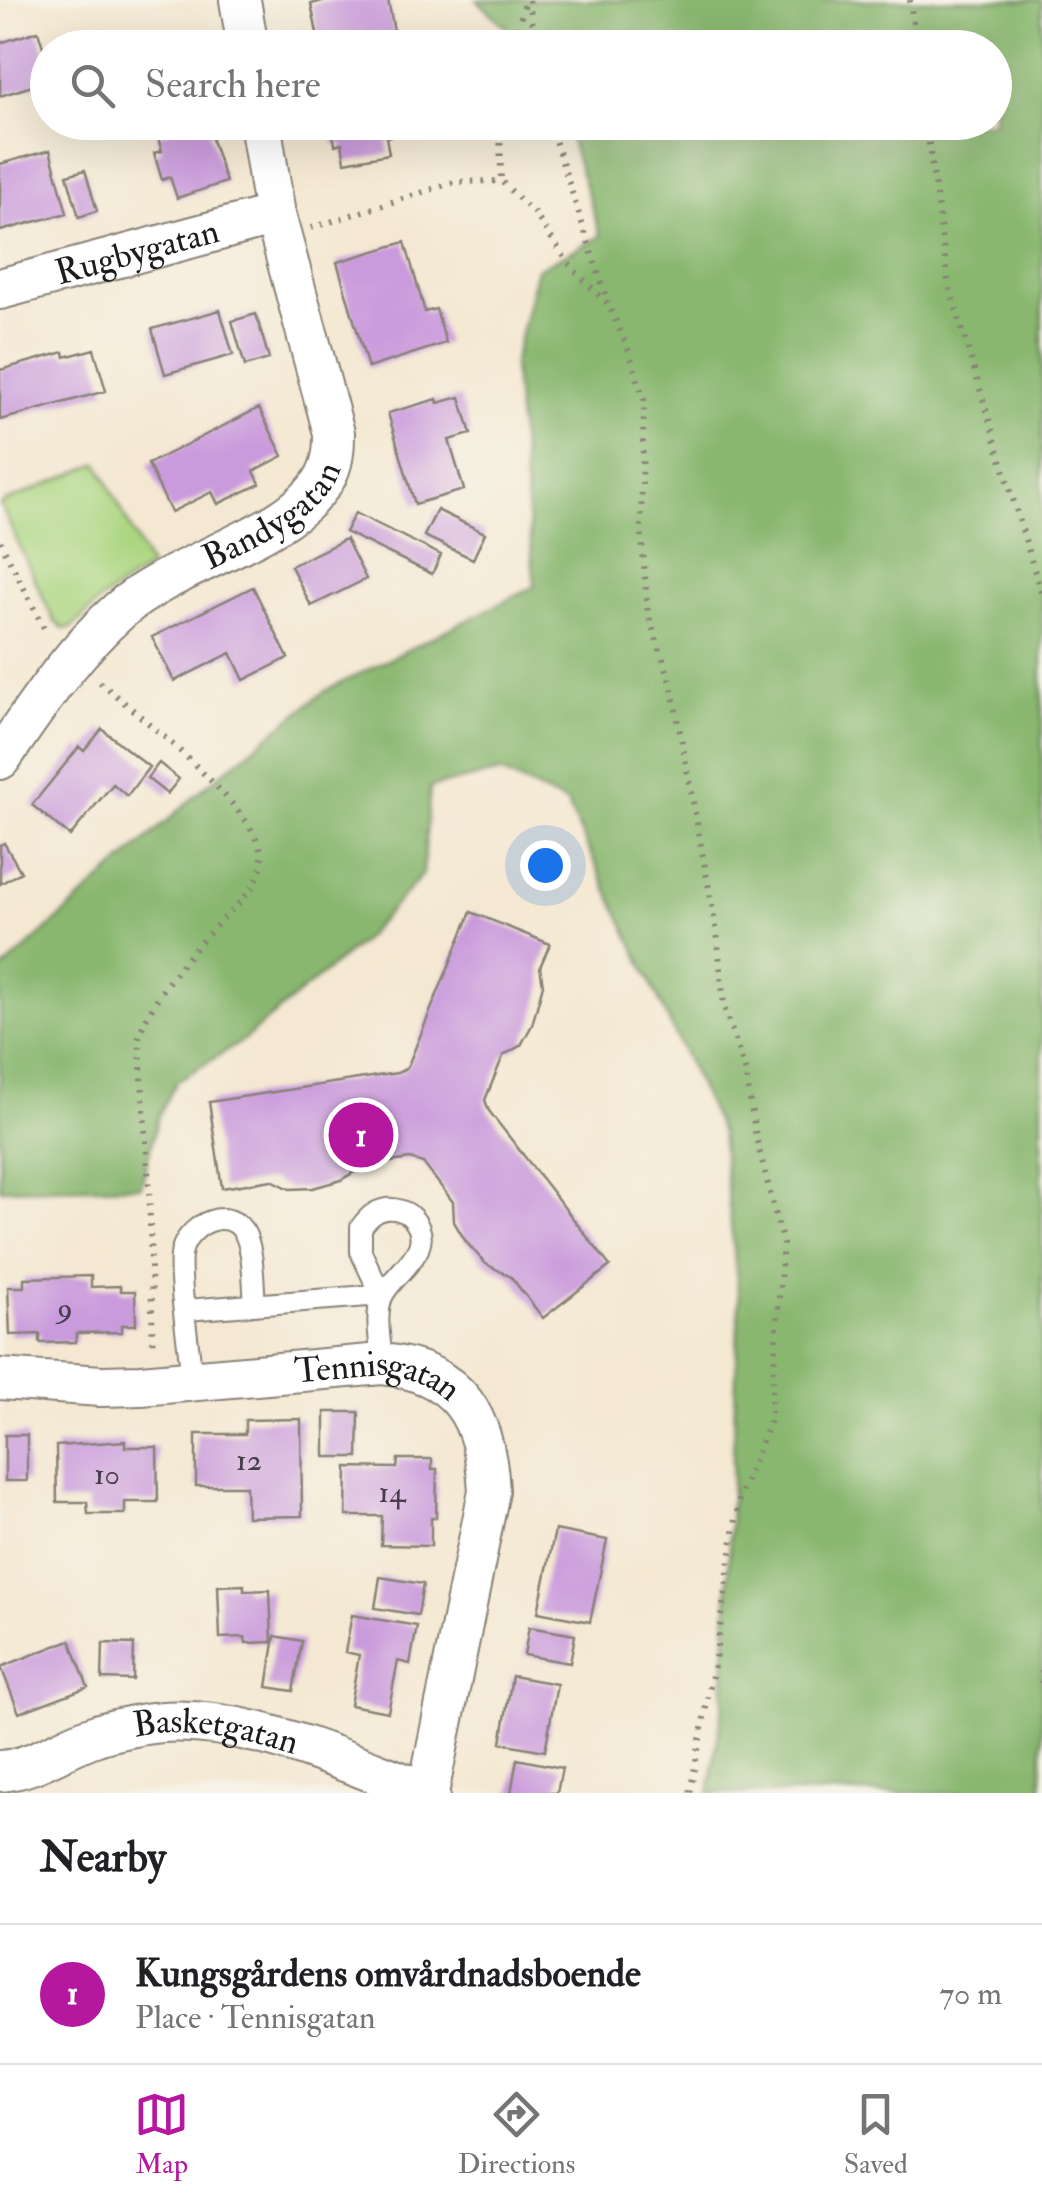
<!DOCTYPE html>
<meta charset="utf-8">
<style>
body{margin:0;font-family:"IM FELL Double Pica",serif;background:#f6f6f6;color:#202124}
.you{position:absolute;left:545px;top:865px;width:35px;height:35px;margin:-25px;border:8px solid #fff;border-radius:50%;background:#1a73e8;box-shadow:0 0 0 15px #1a73e833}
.badge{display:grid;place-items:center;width:65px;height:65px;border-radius:50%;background:#b5179e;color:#fff;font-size:32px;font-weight:700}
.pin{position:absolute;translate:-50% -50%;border:5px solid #fff;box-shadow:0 2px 10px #0006}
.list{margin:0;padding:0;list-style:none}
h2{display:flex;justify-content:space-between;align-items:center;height:130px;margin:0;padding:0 40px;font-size:42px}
h2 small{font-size:32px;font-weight:400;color:#757577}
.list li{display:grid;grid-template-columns:65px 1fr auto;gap:30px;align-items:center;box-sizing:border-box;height:140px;padding:0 40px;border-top:2px solid #e0e0e0}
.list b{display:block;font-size:38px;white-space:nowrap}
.list p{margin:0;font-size:32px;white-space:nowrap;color:#757577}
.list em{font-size:32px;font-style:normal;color:#757577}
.icon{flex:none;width:55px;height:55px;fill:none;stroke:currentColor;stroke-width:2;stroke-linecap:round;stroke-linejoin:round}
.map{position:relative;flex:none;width:1042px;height:1793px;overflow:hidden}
.search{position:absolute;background:#fff;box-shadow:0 10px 40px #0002;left:30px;right:30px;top:30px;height:110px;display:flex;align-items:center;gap:25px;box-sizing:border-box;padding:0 35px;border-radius:55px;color:#757577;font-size:38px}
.sheet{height:270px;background:#fff}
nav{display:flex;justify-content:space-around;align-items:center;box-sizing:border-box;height:140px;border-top:2px solid #e0e0e0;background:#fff;font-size:28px;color:#757577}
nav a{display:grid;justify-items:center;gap:5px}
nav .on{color:#b5179e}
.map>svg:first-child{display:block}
.green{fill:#acd681;stroke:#64794e;stroke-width:2.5}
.forest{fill:#89b76f;stroke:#526a46;stroke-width:2.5}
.building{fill:#c99adc}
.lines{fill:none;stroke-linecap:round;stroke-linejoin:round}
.lane-casing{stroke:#888277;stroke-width:24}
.street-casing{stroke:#888277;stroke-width:44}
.path{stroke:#888277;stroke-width:6;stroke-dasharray:2.5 8;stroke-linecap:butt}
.lane{stroke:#fff;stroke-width:20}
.street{stroke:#fff;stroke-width:40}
.labels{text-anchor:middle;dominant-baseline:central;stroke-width:8;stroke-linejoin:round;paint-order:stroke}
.number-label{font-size:30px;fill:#473c4c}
.street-label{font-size:35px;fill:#1c1c1c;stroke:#f7f3e8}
</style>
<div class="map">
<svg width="1042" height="1793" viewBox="0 0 1042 1793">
<rect width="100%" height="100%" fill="#f7f3e8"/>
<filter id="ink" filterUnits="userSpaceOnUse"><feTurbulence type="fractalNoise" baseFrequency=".01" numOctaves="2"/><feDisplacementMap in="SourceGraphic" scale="20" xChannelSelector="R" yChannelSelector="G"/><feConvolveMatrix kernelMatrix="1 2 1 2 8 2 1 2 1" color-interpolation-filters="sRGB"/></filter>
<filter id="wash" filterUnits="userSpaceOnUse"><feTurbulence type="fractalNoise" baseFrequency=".0048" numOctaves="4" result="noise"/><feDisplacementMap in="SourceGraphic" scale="40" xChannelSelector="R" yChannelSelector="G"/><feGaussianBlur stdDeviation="2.25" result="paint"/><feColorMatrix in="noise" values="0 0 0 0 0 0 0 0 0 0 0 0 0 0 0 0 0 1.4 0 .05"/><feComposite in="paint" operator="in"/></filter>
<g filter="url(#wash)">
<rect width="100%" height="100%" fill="#f4e8d2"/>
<!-- green -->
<path class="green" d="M98 463 150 567 101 600 71 628 64 629 54 621 0 504Z"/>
<!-- forest -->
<path class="forest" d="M477 0H1042V1793H709L723 1706 739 1300 721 1133 567 803 501 772 430 787 423 874 360 943 241 1042 177 1081 158 1117 141 1186 0 1189V972L207 785 325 691 535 586 513 365 537 269 601 236 565 123 994 122V48L527 47Z"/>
<g id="blocks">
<!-- building -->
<path class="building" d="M328 0H388L395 36 343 46 342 39 319 43 311 4Z
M38 31 48 63V81L0 96V43Z
M195 122H206L226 182 177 198 170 177 162 180 154 153 162 151 157 135Z
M331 122H404L406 133 386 137 389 154 345 162 342 143 335 145Z
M50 150 67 213 0 231V164Z
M85 170 97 211 79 217 67 175Z
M405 242 425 312 436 309 446 343 368 368 337 262Z
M220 310 233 355 165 374 152 329Z
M256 314 269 359 245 366 232 321Z
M94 349 106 391 0 420V370L64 352 65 357Z
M460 397 471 434 449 440 464 490 415 504 388 413 437 399 438 403Z
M259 408 283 456 254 471 260 484 218 504 212 492 171 512 148 464Z
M437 510 485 533 473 559 424 536Z
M355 513 441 555 432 574 345 532Z
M346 539 366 579 311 606 291 566Z
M253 587 288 658 244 680 231 653 174 681 152 637Z
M102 729 149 767 127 796 113 784 70 836 32 805 79 747 84 751Z
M159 763 179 779 167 794 147 778Z
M4 843 21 872 0 884V845Z
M471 912 550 944 540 967 543 985 532 1025 521 1045 503 1056 485 1100 489 1111 610 1266 543 1318 511 1277 486 1264 466 1242 454 1222 453 1202 423 1163 410 1159 364 1166 341 1180 313 1188 290 1189 272 1180 222 1188 209 1102 397 1073 407 1068Z
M91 1276V1287L120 1286 121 1291H135L136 1325H122V1332L76 1333V1342L40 1343V1334L10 1335 8 1287H24V1278Z
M325 1412H359L358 1457H325Z
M301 1419 302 1516 247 1517 246 1486H196V1434H245V1420Z
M5 1435H27V1481H5Z
M125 1441V1447H157L158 1502H125V1514H88L87 1502H57L56 1446Z
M398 1459H432V1469H437L436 1518H431V1546L381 1545 382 1516H346L347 1467 397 1468Z
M555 1530 607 1540 590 1622 538 1612Z
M380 1577 423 1584 418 1615 375 1608Z
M244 1585V1591L270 1590 272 1642 246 1643 245 1637 220 1638 218 1586Z
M352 1615 417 1626 410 1664 398 1661 388 1712 350 1705 359 1655 345 1652Z
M529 1627 575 1635 570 1663 524 1655Z
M275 1636 302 1641 293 1691 267 1687Z
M70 1640 88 1687 19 1713 1 1667Z
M103 1643 134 1644 133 1680 102 1679Z
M512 1676 557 1684 545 1751 501 1743Z
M517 1759 562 1768 557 1793H511Z"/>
</g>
</g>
<g filter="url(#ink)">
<use href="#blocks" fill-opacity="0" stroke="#888277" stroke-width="2.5"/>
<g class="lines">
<!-- lane casing -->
<g class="lane-casing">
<path id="lane" d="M186 1310 381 1295 361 1252V1227C368 1218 374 1211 386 1209 395 1208 408 1211 414 1220 439 1252 387 1276 381 1300 375 1320 381 1344 382 1364
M192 1380C190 1353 176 1270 182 1250 189 1224 231 1203 246 1236 254 1256 253 1283 255 1305"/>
</g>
<!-- street casing -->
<g class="street-casing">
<g id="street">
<path d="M240 0 248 48"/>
<path id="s1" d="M0 289 275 215"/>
<path id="s2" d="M0 759C37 706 71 653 120 610 175 561 290 538 325 478 333 463 334 450 334 433L275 215 260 122"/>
<path id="s3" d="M0 1379 101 1386 141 1385 382 1364C460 1372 485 1417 489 1491L428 1793"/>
<path id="s4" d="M0 1771C34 1769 62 1747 94 1736 107 1731 124 1728 139 1725 233 1707 340 1761 429 1793"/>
</g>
</g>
<!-- path -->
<path class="path" d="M529 0 535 48
M910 0 916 48
M512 48 526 0
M500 122 501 181
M549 122 608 303
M926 122 948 282 1042 596
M311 228 455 182 501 181 534 213 572 268 608 304 628 348 644 400 641 526 648 614 671 683 717 932 724 1007 745 1070 756 1137 783 1244 770 1420 739 1499 716 1654 690 1793
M0 541 47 634
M100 682C136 714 267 815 262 862 259 886 240 902 224 918 192 950 154 993 139 1036L149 1185 153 1350
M1042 1670V1684"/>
<!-- lane -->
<use href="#lane" class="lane"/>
<!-- street -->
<use href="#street" class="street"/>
</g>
</g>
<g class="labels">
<!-- number labels -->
<g class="number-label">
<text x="65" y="1308">9</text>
<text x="249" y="1460">12</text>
<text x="107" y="1474">10</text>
<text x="392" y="1492">14</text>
</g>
<!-- street labels -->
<g class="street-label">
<text stroke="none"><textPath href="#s1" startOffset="142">Rugbygatan</textPath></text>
<text stroke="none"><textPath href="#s2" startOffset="372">Bandygatan</textPath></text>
<text stroke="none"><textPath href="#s3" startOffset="380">Tennisgatan</textPath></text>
<text stroke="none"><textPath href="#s4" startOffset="225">Basketgatan</textPath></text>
</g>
</g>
</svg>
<div class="you"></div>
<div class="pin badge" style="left:361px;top:1135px">1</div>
<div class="search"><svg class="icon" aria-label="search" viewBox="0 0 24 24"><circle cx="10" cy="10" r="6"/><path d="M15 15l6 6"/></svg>Search here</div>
</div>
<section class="sheet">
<h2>Nearby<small></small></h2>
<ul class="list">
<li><span class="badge">1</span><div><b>Kungsgårdens omvårdnadsboende</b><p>Place · Tennisgatan</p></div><em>70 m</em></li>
</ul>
</section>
<nav>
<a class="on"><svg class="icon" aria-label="map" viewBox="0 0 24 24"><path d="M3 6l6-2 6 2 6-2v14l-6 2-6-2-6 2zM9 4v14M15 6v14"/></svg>Map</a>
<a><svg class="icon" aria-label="directions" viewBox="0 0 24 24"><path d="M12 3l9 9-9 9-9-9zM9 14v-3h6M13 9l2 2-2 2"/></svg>Directions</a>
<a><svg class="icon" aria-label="saved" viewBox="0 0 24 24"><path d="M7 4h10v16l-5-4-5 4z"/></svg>Saved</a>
</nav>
